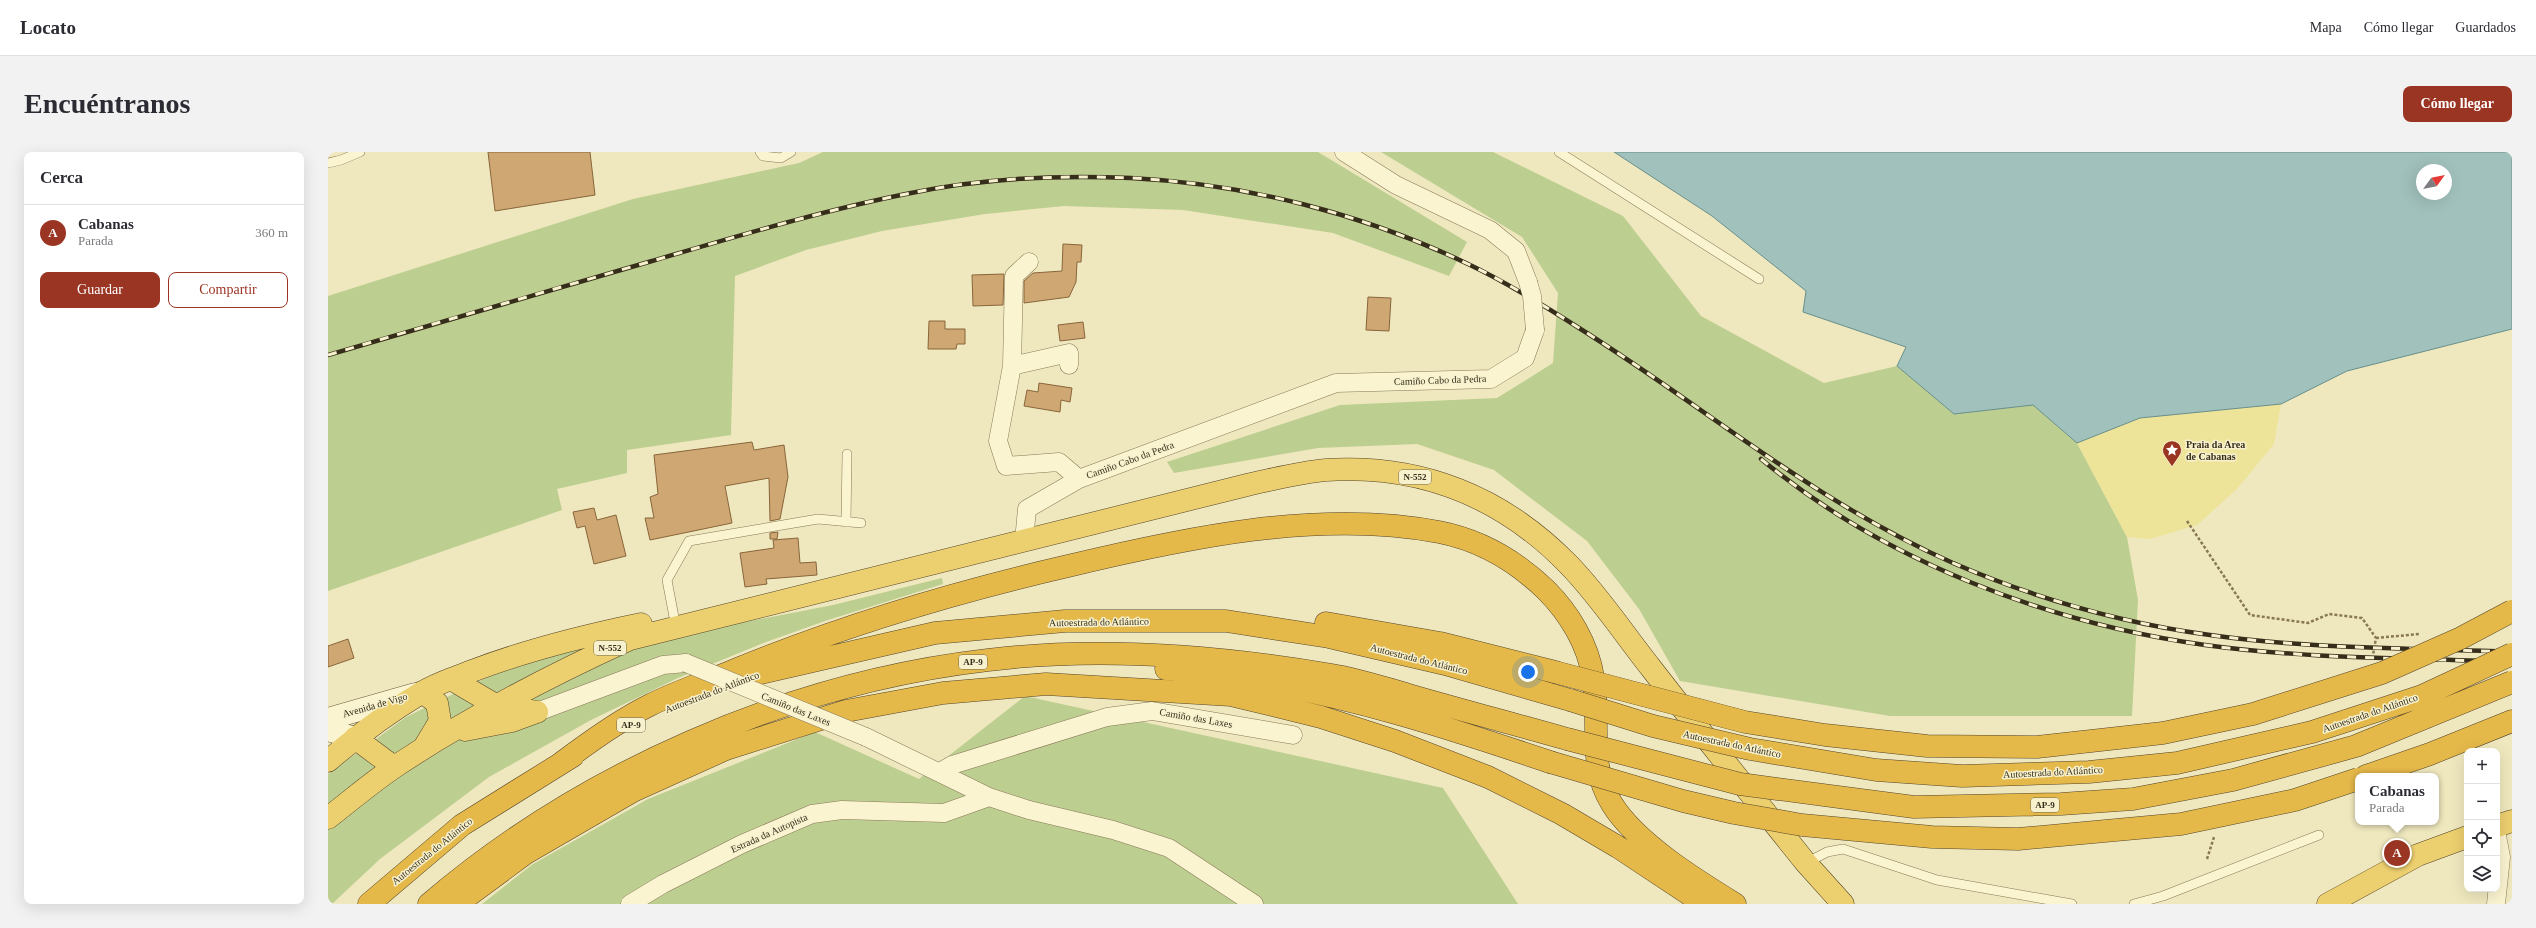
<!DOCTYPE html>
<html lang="es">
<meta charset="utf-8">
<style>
body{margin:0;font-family:Georgia,serif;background:#f2f2f3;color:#2b2b33}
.controls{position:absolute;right:12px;bottom:12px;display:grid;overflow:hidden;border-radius:8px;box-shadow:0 4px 16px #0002}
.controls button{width:36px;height:36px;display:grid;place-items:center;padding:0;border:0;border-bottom:1px solid #e1e1e2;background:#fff;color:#2b2b33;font:20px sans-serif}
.compass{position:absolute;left:2088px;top:12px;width:36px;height:36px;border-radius:50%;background:#fff;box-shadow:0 4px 16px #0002;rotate:57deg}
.you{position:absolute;left:1200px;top:520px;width:14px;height:14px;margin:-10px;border:3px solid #fff;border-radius:50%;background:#1a73e8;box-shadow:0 0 0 6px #1a73e833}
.badge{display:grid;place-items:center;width:26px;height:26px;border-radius:50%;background:#9a3523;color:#fff;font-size:13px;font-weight:700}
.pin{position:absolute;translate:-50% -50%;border:2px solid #fff;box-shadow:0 1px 4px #0006}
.popup{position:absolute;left:2027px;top:621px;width:84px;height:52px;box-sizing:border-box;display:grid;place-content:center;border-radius:8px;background:#fff;filter:drop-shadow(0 1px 3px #0005);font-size:13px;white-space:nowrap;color:#7c7c81}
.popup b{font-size:15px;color:#2b2b33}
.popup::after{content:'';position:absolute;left:50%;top:100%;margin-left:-8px;border:8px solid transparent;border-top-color:#fff}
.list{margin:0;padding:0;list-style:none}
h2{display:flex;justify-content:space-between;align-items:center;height:52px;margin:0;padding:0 16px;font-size:17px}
h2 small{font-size:13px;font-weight:400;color:#7c7c81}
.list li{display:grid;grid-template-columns:26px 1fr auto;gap:12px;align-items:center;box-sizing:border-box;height:56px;padding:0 16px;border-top:1px solid #e1e1e2}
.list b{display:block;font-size:15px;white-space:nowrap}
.list p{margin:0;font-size:13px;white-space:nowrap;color:#7c7c81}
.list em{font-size:13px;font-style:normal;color:#7c7c81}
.actions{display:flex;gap:8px;padding:12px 16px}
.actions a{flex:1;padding:9px 0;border:1px solid #9a3523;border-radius:8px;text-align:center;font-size:14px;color:#9a3523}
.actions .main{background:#9a3523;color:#fff}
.icon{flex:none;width:22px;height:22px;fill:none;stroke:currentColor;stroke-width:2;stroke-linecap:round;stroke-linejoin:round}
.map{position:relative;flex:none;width:2184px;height:752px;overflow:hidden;border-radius:8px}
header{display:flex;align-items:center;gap:24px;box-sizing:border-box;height:56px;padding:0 20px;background:#fff;border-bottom:1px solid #e1e1e2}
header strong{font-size:19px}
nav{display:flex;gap:22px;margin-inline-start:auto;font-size:14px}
.intro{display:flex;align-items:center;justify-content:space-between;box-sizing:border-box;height:96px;padding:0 24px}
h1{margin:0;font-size:28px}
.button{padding:10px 18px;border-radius:8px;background:#9a3523;color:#fff;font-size:14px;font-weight:700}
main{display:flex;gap:24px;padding:0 24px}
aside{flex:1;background:#fff;border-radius:8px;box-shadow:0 4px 16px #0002}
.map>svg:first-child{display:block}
.green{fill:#bdce91}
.sand{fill:#ede499}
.water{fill:#a1c1bc;stroke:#688f8b;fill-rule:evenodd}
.building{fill:#cfa772;stroke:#88653b}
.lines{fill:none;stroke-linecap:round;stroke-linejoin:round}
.service-casing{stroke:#887856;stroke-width:10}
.minor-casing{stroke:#887856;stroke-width:19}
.secondary-casing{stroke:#6a5939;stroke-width:23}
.trunk-casing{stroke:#55452b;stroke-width:23}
.motorway-casing{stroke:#55452b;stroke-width:23}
.path{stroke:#887856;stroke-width:2.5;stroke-dasharray:3 2;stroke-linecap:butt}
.service{stroke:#faf4d1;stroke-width:9}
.minor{stroke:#faf4d1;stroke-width:18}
.secondary{stroke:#faf4d1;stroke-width:22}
.trunk{stroke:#eccf6e;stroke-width:22}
.motorway{stroke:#e4b849;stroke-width:22}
.rail-casing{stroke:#372d1b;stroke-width:4.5}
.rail{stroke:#f7f1cd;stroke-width:3;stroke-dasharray:9;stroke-linecap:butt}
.minor-bridge-casing{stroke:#887856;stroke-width:19;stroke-linecap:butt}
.motorway-bridge-casing{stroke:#55452b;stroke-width:23;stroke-linecap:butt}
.minor-bridge{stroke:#faf4d1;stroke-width:18}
.motorway-bridge{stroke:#e4b849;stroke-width:22}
.labels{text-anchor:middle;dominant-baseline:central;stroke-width:3;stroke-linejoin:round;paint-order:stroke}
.shield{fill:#f7f1cd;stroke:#716850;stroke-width:1}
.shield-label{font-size:9px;font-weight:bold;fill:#372d1b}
.street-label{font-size:10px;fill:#372d1b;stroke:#f7f1cd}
.poi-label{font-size:10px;font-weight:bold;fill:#372d1b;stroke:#f7f1cd;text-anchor:start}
</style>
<header>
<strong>Locato</strong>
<nav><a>Mapa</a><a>Cómo llegar</a><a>Guardados</a></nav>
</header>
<div class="intro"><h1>Encuéntranos</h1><a class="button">Cómo llegar</a></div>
<main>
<aside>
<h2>Cerca<small></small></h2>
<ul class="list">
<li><span class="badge">A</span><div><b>Cabanas</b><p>Parada</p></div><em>360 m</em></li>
</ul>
<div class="actions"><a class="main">Guardar</a><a>Compartir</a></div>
</aside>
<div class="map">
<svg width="2184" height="752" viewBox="0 0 2184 752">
<rect width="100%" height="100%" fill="#efe8be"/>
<!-- green -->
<path class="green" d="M495 0H990L1139 90 1121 124 1005 81 855 58 736 54 657 62 554 79 478 98 407 124 403 283 299 298V321L229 337 234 358 0 439V144L305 47 471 11Z
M1053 0H1165L1295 64 1373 164 1496 231 1569 214 1626 262 1705 253 1749 291 1799 385 1810 448 1804 564H1562L1352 529 1311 457 1259 389 1166 318 1089 292 990 296 846 321 839 310 1012 253 1169 246 1225 211 1230 141 1194 85Z
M614 426 615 432 500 468 438 490 350 526 263 568 161 625 52 707 4 752H0V622L78 565 166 522 272 488 412 471 505 453Z
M697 544 1115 636 1190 752H154L205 712 320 647 487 580 591 627Z"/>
<!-- sand -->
<path class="sand" d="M1953 252 1946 292 1909 337 1869 373 1822 387 1799 385 1749 291 1812 266Z"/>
<!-- water -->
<path class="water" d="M1286 0H2184V177L2019 219 1953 252 1812 266 1749 291 1705 253 1626 262 1569 214 1578 195 1475 160 1478 139 1384 64ZM2094 18H2118V42H2094Z"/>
<!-- building -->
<path class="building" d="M160 0H262L267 43 167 59Z
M735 92 754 93 753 110H749L748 130 741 145 696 151V129L705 121 734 119Z
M676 122 675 153 645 154 644 123Z
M1040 145 1063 146 1061 179 1038 178Z
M601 169H617V177H637V192H629L628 197H600Z
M755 170 757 186 732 189 730 173Z
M711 231 744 236 742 250 733 248 732 260 696 254 699 238 710 240Z
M424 290 426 298 456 293 460 325 452 367 442 369 441 326 397 334 404 371 322 388 317 366H326L322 345 330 342 326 303Z
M266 356 269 368 288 363 298 404 266 412 257 374 249 376 245 360Z
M450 380 449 387H442V381Z
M470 386 472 411 488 410 489 423 438 427 439 432 417 435 412 401 446 396 445 388Z
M20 487 26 506 0 515V494Z"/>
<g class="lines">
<!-- service casing -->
<g class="service-casing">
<path id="service" d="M432 0 435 4 453 6 463 0
M1231 0 1431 127
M0 11 13 8 32 0
M518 370 519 302
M346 465 339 428 361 389 490 367 533 371
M1478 711 1499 700 1515 697 1609 728 1744 752
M1806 752 1835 744 1991 683"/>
</g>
<!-- minor casing -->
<g class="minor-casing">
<path id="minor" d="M1016 0 1068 33 1162 78 1188 99 1200 130
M701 110 686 124 684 214 670 289 678 314 731 310 751 327
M684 214 741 201V213
M696 389 699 357 751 327 1008 231 1163 227 1197 206 1207 178
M209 560 335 513 358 511
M538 585 661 645 701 658 785 678 841 696 926 752
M612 620 624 613 779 565 824 559 965 583
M302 752 335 732 414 692 484 662 514 658 616 661 661 645
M2168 752 2173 705 2169 684"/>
</g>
<!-- secondary casing -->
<g class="secondary-casing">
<path id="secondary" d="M0 567 87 542
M0 578 27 586"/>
</g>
<!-- trunk casing -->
<g class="trunk-casing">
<path id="trunk" d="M123 527 169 554 209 560
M94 540 109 551 112 569 97 594
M137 578 184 569 206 561
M27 586 66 615
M0 609C29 584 61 560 93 541 109 531 127 526 144 519 199 498 255 484 313 472
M0 666C22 649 44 630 68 614 142 565 221 524 302 487L923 332C947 327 973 320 998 318 1093 312 1175 345 1241 413 1272 445 1296 482 1323 516 1374 582 1426 646 1478 711L1515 752
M2169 674 2184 669
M2000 752 2090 703 2139 685"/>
</g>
<!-- motorway casing -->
<g class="motorway-casing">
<path id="motorway" d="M998 471 1112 491 1227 520
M838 517C864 518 889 523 914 527 1020 543 1121 576 1222 610
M420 524 607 481 737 469H898L1001 485 1117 512 1242 548
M232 612C261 590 290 569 322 553 350 539 381 529 409 517 517 473 627 440 740 414 857 386 991 357 1111 380 1152 388 1188 409 1218 438 1241 461 1260 492 1265 525 1273 568 1259 613 1284 652 1308 691 1368 728 1407 752
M2038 624 2102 602 2184 569
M41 752 134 673 245 604
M101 752C254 621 460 531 660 508 774 494 892 504 1004 523 1030 527 1056 536 1081 543 1133 558 1186 572 1239 587
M129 752 198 701 305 639 398 597 518 559 615 541 718 532 903 543 993 565 1067 589 1160 625 1234 662 1290 695 1376 752"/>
</g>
<!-- path -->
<path class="path" d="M1859 369 1922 463 1980 471 2001 462 2034 466 2048 486 2045 503
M2048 486 2091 482
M1879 707 1886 685"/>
<!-- service -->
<use href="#service" class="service"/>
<!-- minor -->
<use href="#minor" class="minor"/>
<!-- secondary -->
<use href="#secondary" class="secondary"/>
<!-- trunk -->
<use href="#trunk" class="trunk"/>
<!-- motorway -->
<use href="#motorway" class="motorway"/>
<!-- rail casing -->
<g class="rail-casing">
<path id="rail" d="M0 203C108 171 216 140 324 109 410 84 496 58 583 41 655 26 731 23 803 26 919 32 1036 62 1140 112 1178 130 1215 153 1251 176 1377 255 1487 350 1625 411 1706 446 1794 471 1882 483 1981 497 2084 496 2184 500
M1433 307C1556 409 1719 471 1877 493 1978 507 2082 506 2184 510"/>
</g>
<!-- rail -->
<use href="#rail" class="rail"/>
<!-- minor-bridge casing -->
<g class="minor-bridge-casing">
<path id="minor-bridge" d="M1200 130 1204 144 1207 178
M358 511 538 585"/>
</g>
<!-- motorway-bridge casing -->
<g class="motorway-bridge-casing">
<path id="motorway-bridge" d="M1227 520 1417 570 1497 583 1599 594 1709 595 1835 581 1925 562 2054 521 2133 486 2184 459
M1242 548 1325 574 1422 597 1548 618 1634 624 1761 620 1849 611 1984 580 2094 544 2184 502
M1239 587 1412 632 1586 655 1733 652 1805 647 1905 628 2028 594 2184 530
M1222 610 1355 649 1406 661 1474 673 1604 685 1690 687 1853 672 1967 648 2030 627"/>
</g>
<!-- minor-bridge -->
<use href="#minor-bridge" class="minor-bridge"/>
<!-- motorway-bridge -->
<use href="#motorway-bridge" class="motorway-bridge"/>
</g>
<!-- icons -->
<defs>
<g id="sight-pin" transform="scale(1)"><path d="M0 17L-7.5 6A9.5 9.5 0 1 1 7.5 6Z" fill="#9a3523" stroke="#f7f1cd"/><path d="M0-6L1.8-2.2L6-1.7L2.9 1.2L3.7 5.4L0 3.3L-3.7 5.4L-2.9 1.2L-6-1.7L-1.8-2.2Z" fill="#fff"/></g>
</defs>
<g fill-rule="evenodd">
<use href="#sight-pin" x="1844" y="298"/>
</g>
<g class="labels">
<!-- shield labels -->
<g class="shield">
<rect x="1071" y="318" width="32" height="14" rx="3"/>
<rect x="266" y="489" width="32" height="14" rx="3"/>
<rect x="631" y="503" width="28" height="14" rx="3"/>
<rect x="289" y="566" width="28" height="14" rx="3"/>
<rect x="1703" y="646" width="28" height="14" rx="3"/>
</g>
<g class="shield-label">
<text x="1087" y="325">N-552</text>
<text x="282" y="496">N-552</text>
<text x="645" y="510">AP-9</text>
<text x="303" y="573">AP-9</text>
<text x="1717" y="653">AP-9</text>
</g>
<!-- street labels -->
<g class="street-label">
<text transform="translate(1112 228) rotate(-2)">Camiño Cabo da Pedra</text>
<text transform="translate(802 308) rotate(-20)">Camiño Cabo da Pedra</text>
<text transform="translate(771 470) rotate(-1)">Autoestrada do Atlántico</text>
<text transform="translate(1091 507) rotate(14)">Autoestrada do Atlántico</text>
<text transform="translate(384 540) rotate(-21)">Autoestrada do Atlántico</text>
<text transform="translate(47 553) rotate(-16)">Avenida de Vigo</text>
<text transform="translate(468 557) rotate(22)">Camiño das Laxes</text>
<text transform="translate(2042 561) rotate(-19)">Autoestrada do Atlántico</text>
<text transform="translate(868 566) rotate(10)">Camiño das Laxes</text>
<text transform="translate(1404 592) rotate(12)">Autoestrada do Atlántico</text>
<text transform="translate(1725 620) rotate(-3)">Autoestrada do Atlántico</text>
<text transform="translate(441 681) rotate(-24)">Estrada da Autopista</text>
<text transform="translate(104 699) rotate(-39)">Autoestrada do Atlántico</text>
</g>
<!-- poi labels -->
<g class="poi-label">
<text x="1858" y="292">Praia da Area<tspan x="1858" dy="12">de Cabanas</tspan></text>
</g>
</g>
</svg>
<div class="controls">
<button>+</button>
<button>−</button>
<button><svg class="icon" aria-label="locate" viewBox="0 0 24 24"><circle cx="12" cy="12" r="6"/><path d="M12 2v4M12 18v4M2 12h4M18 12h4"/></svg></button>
<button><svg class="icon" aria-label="layers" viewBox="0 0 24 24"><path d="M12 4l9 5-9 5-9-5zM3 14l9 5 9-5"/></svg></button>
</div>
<svg class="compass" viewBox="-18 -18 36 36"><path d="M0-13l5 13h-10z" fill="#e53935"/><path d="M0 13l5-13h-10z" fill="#7c7c81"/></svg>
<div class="you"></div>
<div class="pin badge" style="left:2069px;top:701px">A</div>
<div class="popup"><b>Cabanas</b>Parada</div>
</div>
</main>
